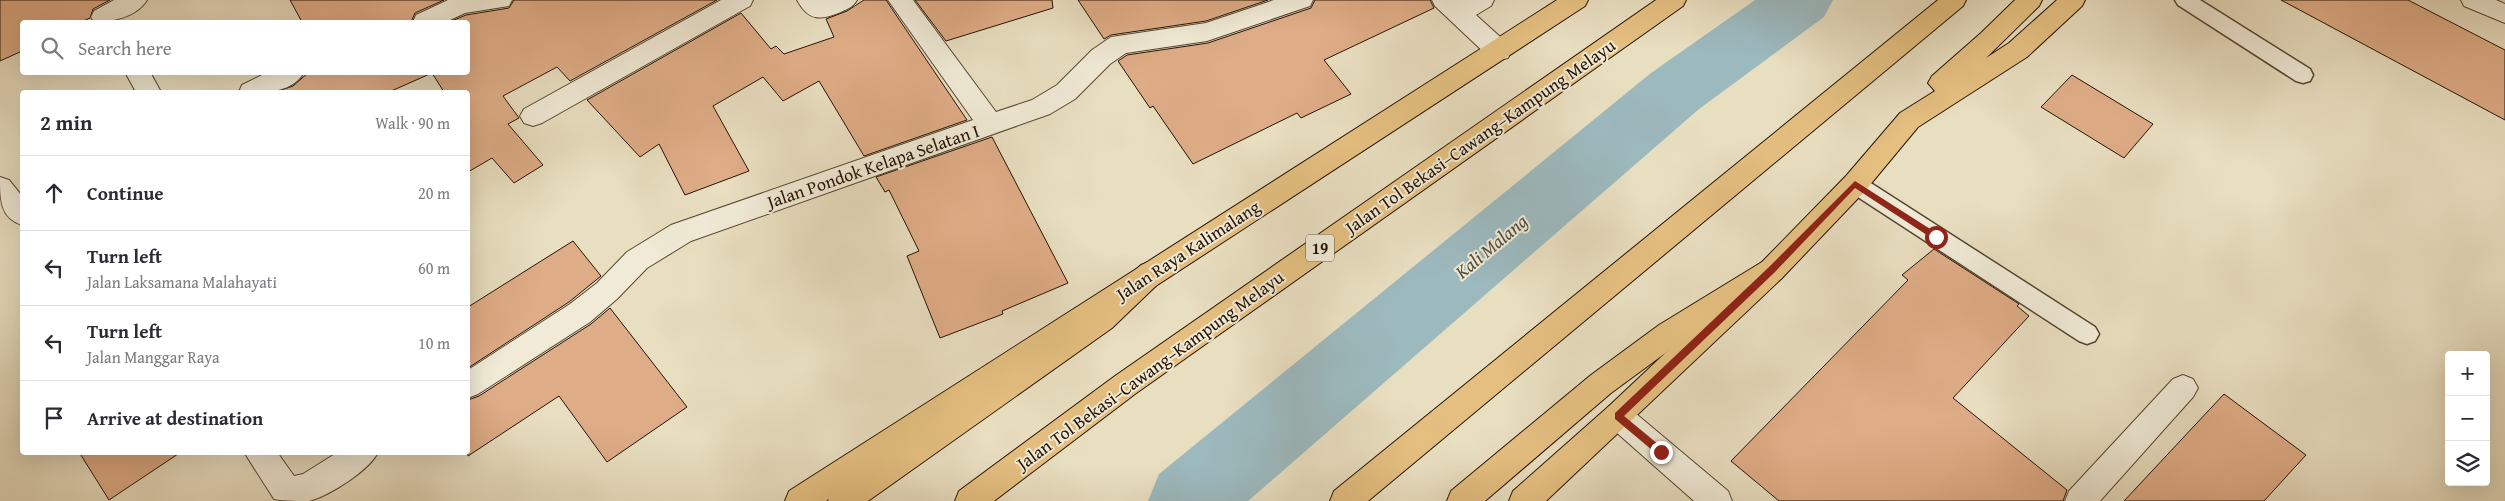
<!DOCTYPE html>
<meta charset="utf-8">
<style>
body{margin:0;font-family:"Gentium Book Plus",serif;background:#f2f2f3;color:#2b2b33}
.controls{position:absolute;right:15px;bottom:15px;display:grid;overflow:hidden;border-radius:5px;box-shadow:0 5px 20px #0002}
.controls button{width:45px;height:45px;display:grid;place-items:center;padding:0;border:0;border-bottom:1px solid #e1e1e2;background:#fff;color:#2b2b33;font:25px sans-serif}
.stop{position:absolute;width:15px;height:15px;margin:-11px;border:4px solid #8f2418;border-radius:50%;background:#fff}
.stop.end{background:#8f2418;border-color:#fff;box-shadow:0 1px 5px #0008}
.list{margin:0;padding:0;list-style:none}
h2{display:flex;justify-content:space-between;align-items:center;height:65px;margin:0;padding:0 20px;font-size:21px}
h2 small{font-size:16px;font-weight:400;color:#7c7c81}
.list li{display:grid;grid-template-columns:32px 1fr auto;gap:15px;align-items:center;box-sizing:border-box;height:75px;padding:0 20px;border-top:1px solid #e1e1e2}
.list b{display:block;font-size:19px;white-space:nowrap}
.list p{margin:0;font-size:16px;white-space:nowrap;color:#7c7c81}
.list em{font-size:16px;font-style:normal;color:#7c7c81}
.icon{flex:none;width:28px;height:28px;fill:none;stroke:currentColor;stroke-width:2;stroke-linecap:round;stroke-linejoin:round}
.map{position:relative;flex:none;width:2505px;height:501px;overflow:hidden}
.search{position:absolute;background:#fff;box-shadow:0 5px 20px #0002;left:20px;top:20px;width:450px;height:55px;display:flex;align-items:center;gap:12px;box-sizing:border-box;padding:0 18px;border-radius:5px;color:#7c7c81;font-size:19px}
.panel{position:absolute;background:#fff;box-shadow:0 5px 20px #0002;left:20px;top:90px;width:450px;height:365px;border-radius:5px}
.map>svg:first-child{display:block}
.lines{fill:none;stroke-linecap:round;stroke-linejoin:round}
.river{fill:#9cb9be;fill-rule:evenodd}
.building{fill:#deac86;stroke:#261300}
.service-casing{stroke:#564630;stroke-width:3}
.minor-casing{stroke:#564630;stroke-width:2}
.tertiary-casing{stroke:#564630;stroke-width:2}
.primary-casing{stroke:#261300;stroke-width:2}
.motorway-casing{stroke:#261300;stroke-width:2}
.service{fill:#f0ead6;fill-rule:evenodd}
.minor{fill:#f0ead6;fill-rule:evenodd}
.tertiary{fill:#f0ead6;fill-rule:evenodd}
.primary{fill:#e4bf80;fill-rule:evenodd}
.motorway{fill:#e4bf80;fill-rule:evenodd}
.route{fill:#8f2418}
.labels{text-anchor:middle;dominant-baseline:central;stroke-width:4;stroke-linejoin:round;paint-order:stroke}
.shield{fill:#f0ead6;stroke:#635440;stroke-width:1}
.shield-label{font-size:16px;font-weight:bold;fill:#261300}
.street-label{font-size:18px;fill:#261300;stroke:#f0ead6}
.water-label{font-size:19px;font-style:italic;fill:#4f4d42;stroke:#f0ead6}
</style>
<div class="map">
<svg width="2505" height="501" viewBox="0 0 2505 501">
<rect width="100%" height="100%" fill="#e8dec0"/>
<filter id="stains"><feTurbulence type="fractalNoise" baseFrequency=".004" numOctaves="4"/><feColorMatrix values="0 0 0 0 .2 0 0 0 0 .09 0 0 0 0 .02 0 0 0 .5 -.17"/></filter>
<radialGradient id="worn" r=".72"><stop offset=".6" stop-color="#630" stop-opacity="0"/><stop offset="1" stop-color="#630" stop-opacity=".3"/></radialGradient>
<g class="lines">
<!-- river -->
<path class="river" d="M1755 0H1833L1824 17 1699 109 1248 501H1148L1159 474 1651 73Z"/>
</g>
<!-- building -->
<path class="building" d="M0 0H110L93 9 90 18 81 22H22V51L0 61Z
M290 0H444L415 13 411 22H302Z
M514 0H717L570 81 557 67 503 96 519 118 508 124 543 165 514 183 492 158 468 172V92H444L432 73 389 92H275L293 86 309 72H468V22H449L466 15 509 8Z
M864 0H886L967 120 864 156 819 81 783 101 763 77 713 106 749 171 685 195 659 144 640 157 587 100 741 13 771 49 776 46 784 54 834 37 826 19 847 11Z
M915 0H1052L1053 8 946 41Z
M1078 0H1268L1206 21 1111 35 1104 39Z
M1315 0H1430L1434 8 1324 60 1351 94 1301 118 1297 113 1193 164 1153 106 1150 108 1118 61 1127 55 1208 43 1311 8Z
M2281 0H2408L2505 50V120Z
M2072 75 2153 124 2124 158 2041 107Z
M992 137 1068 283 1002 311 1003 314 940 338 907 256 919 251 889 190 885 192 876 177Z
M573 241 601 276 569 302 468 368V307Z
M1934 249 2019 304 2017 306 2029 316 1953 398 2067 490 2063 501H1779L1731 461 1908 280 1902 275Z
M610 308 687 407 607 462 559 396 468 456V400L479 396 591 324Z
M2224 394 2306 455 2264 501H2124Z
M79 452H181L109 500Z"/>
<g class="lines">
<!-- service casing -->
<g class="service-casing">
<path id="service" d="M2175 0H2200L2310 69 2313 75 2310 81 2303 83 2296 81 2178 5Z
M1855 175 1863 178 2095 327 2099 334 2095 341 2087 344 2079 341 1847 190 1844 184 1847 178Z"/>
</g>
<!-- minor casing -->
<g class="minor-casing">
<path id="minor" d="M114 0H147C137 17 112 22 94 22L91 17 94 11Z
M448 0H512L509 6 465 13 446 22H413L416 15Z
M721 0H753L750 6 542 123 533 126 524 123 520 116 524 109Z
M797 0H857C853 7 849 8 841 12 821 20 809 22 797 0Z
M888 0H913L996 112 1032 100 1057 85 1092 50 1111 37 1206 23 1274 0H1313L1310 6 1207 41 1126 53 1110 64 1075 99 1050 114 691 241 647 268 617 299 590 322 478 394 468 398V370L570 304 597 283 627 252 671 225 973 120Z
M1432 0H1494L1491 6 1476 15 1508 44 1511 51 1508 58 1499 60 1490 58 1435 6Z
M125 72H150L161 92H136Z
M268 72H304C292 95 260 92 239 92L242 85Z
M0 177 9 180 22 196V225C0 218 0 199 0 177Z
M2183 375 2193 379 2198 388 2193 397 2100 501H2065L2069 491 2173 379Z
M1618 403 1628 407 1728 491 1732 501H1694L1608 425 1603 416 1608 407Z
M244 452H277L294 476 303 474 338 452H378C370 470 329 496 309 501 300 501 283 501 274 499Z"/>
</g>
<!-- tertiary casing -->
<g class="tertiary-casing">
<path id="tertiary" d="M2461 0H2496L2505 4V23L2464 6Z"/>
</g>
<!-- primary casing -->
<g class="primary-casing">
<path id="primary" d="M1557 0H1588L1585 6 826 501H785L789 491Z
M2015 0H2042L2039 6 1986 58 2009 43 2057 0H2085L2082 6 2027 57 1918 127 1864 192 1782 278 1546 501H1509L1513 491 1608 407 1762 262 1846 176 1900 113 1935 91 1928 83 1932 76 1981 33Z"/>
</g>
<!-- motorway casing -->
<g class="motorway-casing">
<path id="motorway" d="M1656 0H1686L1683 6 1135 394 994 501H955L959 491 1115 376Z
M1938 0H1966L1963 6 1368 501H1330L1334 491Z
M1772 258 1782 262 1786 270 1782 278 1679 343 1611 393 1485 501H1447L1451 491 1591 375 1659 325 1762 262Z
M1151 261 1161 265 1165 273 1161 281 1112 328 868 501H828L832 491 1092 310 1141 265Z"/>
</g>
<!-- service -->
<use href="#service" class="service"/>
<!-- minor -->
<use href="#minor" class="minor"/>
<!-- tertiary -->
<use href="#tertiary" class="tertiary"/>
<!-- primary -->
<use href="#primary" class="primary"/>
<!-- motorway -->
<use href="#motorway" class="motorway"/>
</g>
<!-- route -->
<path class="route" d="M1855 181 1938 234V239H1933L1855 188 1775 272 1624 416 1664 449V455H1658L1615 419V413L1769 267Z"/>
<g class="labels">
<!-- shield labels -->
<rect class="shield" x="1306" y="234.5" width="28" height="27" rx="4"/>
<g class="shield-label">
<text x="1320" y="248">19</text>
</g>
<!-- street labels -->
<g class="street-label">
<text transform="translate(1480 136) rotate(-35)">Jalan Tol Bekasi–Cawang–Kampung Melayu</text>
<text transform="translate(873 166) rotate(-19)">Jalan Pondok Kelapa Selatan I</text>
<text transform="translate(1188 250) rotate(-33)">Jalan Raya Kalimalang</text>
<text transform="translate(1150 370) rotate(-36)">Jalan Tol Bekasi–Cawang–Kampung Melayu</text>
</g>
<!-- water labels -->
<g class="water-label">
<text transform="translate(1491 246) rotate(-40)">Kali Malang</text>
</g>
</g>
<rect width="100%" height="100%" filter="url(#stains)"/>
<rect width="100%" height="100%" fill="url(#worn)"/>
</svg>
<div class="controls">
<button>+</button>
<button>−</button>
<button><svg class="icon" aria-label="layers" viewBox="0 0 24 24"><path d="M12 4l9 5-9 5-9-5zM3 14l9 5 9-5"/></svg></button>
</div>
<div class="stop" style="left:1936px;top:237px"></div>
<div class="stop end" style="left:1661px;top:452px"></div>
<div class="search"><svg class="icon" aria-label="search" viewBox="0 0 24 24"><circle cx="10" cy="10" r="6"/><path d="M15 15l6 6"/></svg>Search here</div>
<section class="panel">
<h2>2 min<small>Walk · 90 m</small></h2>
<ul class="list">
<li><svg class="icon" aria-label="ahead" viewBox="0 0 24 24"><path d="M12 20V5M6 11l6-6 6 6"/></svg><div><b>Continue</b></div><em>20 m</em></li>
<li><svg class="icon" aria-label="left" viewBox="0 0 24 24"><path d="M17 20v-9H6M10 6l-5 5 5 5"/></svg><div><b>Turn left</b><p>Jalan Laksamana Malahayati</p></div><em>60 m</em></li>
<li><svg class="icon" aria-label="left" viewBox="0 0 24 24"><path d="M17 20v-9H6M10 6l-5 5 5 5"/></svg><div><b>Turn left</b><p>Jalan Manggar Raya</p></div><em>10 m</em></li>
<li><svg class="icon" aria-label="arrive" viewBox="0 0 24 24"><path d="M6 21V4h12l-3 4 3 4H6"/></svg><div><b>Arrive at destination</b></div></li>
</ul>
</section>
</div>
